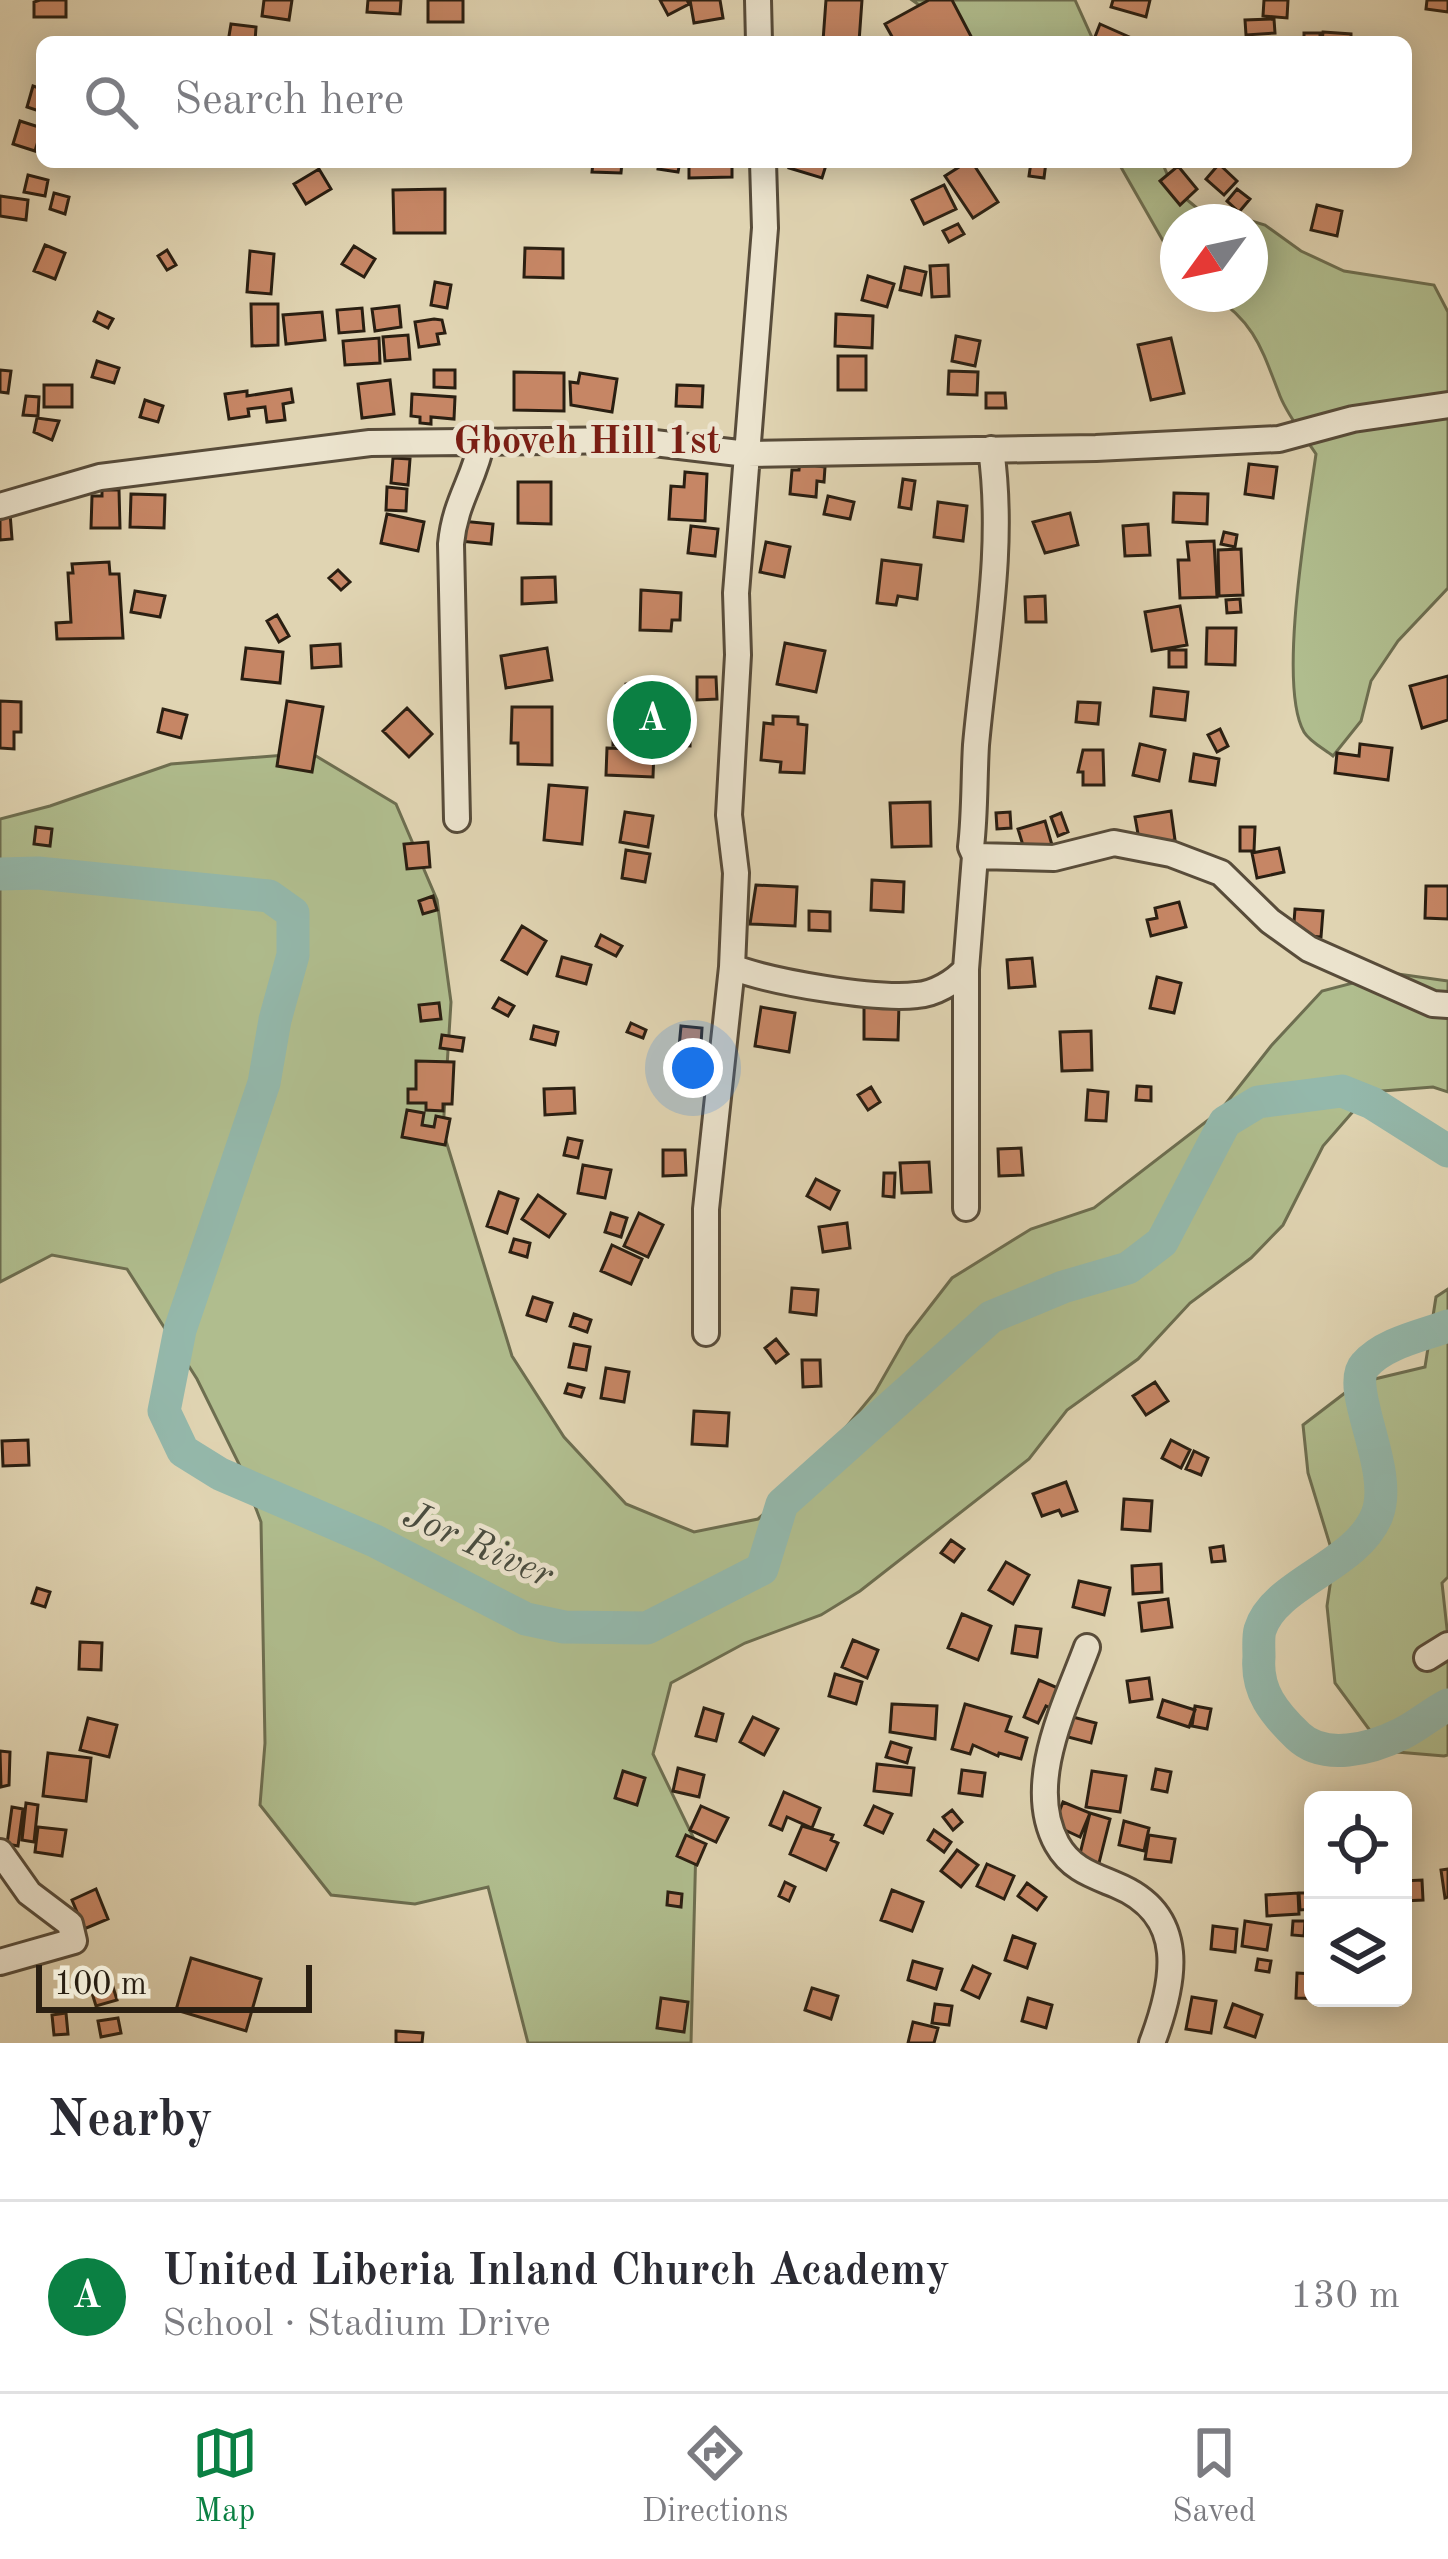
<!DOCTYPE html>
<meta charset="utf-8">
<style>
body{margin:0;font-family:"Old Standard TT",serif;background:#f7f7f7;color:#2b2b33}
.controls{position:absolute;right:36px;bottom:36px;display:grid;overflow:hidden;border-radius:18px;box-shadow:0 6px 30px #0003}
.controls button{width:108px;height:108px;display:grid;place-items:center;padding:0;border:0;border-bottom:3px solid #e1e1e2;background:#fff;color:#2b2b33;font:60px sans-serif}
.compass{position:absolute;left:1160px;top:204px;width:108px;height:108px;border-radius:50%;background:#fff;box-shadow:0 6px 30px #0003;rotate:237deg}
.scale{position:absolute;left:36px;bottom:30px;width:276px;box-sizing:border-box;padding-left:12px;border:6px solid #2a1f12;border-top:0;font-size:33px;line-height:42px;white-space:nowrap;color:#2a1f12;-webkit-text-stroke:9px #ebe3cd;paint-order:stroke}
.you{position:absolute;left:693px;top:1068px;width:42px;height:42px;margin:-30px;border:9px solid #fff;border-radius:50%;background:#1a73e8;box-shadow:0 0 0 18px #1a73e833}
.badge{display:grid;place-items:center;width:78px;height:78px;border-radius:50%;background:#0b8043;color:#fff;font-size:39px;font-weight:700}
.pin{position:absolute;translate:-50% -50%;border:6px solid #fff;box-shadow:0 3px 12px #0006}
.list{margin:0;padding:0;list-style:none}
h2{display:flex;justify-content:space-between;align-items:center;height:156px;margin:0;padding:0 48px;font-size:51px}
h2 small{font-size:39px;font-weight:400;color:#7c7c81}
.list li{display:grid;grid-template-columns:78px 1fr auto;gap:36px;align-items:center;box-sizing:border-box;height:192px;padding:0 48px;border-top:3px solid #e1e1e2}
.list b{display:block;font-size:45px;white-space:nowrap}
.list p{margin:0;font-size:39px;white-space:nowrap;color:#7c7c81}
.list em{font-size:39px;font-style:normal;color:#7c7c81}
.icon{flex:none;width:66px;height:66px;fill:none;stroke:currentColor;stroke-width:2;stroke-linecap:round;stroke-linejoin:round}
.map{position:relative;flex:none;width:1448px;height:2043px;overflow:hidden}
.search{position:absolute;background:#fff;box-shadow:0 6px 30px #0003;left:36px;right:36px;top:36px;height:132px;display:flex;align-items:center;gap:30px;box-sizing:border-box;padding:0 42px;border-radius:18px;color:#7c7c81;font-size:45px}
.sheet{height:348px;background:#fff}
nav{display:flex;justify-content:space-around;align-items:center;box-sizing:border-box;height:168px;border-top:3px solid #e1e1e2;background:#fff;font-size:33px;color:#7c7c81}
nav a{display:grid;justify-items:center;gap:6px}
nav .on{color:#0b8043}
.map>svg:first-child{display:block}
.green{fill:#b0bd8e;stroke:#6d6e50;stroke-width:3}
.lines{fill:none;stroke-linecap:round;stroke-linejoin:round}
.river{stroke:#94b8ab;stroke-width:33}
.building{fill:#c68665;stroke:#2a1f12;stroke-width:3}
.minor-casing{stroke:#584c3a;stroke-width:30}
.minor{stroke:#ebe3cd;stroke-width:24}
.labels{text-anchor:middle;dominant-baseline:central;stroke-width:10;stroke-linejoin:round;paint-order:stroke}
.neighbourhood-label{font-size:39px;font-weight:bold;fill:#7a1f14;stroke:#ebe3cd}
.water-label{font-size:39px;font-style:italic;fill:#4a4d40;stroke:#ebe3cd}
</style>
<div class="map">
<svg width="1448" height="2043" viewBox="0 0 1448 2043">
<rect width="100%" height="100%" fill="#e0d4b2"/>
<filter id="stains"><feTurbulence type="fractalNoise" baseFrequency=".00167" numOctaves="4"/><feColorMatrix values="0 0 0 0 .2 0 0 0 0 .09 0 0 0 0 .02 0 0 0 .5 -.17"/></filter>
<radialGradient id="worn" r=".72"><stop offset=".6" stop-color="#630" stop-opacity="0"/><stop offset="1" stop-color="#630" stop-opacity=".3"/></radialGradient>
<!-- green -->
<path class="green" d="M912 0H1075L1094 42H971Z
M1118 162H1162L1173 188 1210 219H1245L1265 225 1301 251 1344 271 1434 285 1448 312V588L1398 641 1371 681 1361 721 1333 756C1324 749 1309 741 1304 732 1277 685 1308 512 1316 454 1304 436 1288 416 1280 396 1262 350 1256 323 1211 294H1250V222H1178V267Z
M311 753 396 804 437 900 451 1002 443 1131 512 1356 564 1437 626 1504 694 1532 758 1519 801 1482 875 1392 907 1336 952 1278 1031 1229 1094 1208 1220 1111 1271 1046 1322 991 1391 973 1448 981V1092L1433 1087 1370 1092 1323 1146 1283 1225 1251 1258 1190 1303 1138 1359 1067 1410 1029 1459 860 1591 821 1615 745 1643 671 1683 653 1754 696 1843 691 2043H528L488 1887 415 1904 331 1895 260 1805 265 1743 261 1522 240 1466 197 1379 127 1269 52 1255 0 1282V819L50 806 171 764Z
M1448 1289V1577L1442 1583 1448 1638V1755L1444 1756 1385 1751 1335 1683 1327 1606 1334 1558 1308 1473 1303 1425 1358 1383 1425 1367 1436 1297Z"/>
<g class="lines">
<!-- river -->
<path class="river" d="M0 874 38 873 269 896 293 913V955L275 1020 264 1083 180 1330 164 1411 183 1451 220 1474 375 1541 526 1619 564 1627 647 1628 762 1569 782 1504 991 1317 1063 1287 1128 1268 1162 1242 1225 1122 1258 1102 1342 1091 1372 1103 1448 1151
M1448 1326C1421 1336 1384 1343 1365 1365 1344 1388 1395 1470 1377 1515 1357 1566 1274 1583 1260 1630 1258 1637 1259 1649 1259 1657 1256 1691 1274 1713 1298 1736 1324 1761 1371 1749 1401 1734 1418 1726 1432 1713 1448 1705"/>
</g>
<!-- building -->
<path class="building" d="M40 0H66V17H34V2Z
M264 0H292L289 20 262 16Z
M368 0H401L400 14 367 12Z
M428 0H463V22H428Z
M660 0H687L689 4 668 15Z
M690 0H720L723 18 694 23Z
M826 0H862L859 42 823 41Z
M929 0H952L974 42H895L885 24Z
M1113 0H1150L1146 17 1111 7Z
M1264 0H1288L1287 18 1263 16Z
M1427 0H1448V12L1426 9Z
M1274 19 1275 33 1246 35 1245 20Z
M231 24 256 27 255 42H228Z
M1100 24 1136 40 1135 42H1093Z
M1323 32 1351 34V42H1322Z
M1304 33H1320V42H1304Z
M33 86 42 89V112L27 107Z
M20 121 42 128 35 151 13 144Z
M593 162H622L621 173 592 172Z
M659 162H680L678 172 658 169Z
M689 162H732V177L689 178Z
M791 162H827L822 178 789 168Z
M967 162H972L998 202 973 218 945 176Z
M1031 162H1046L1044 178 1029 176Z
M1219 164 1237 181 1224 195 1206 179Z
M1178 166 1197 189 1180 205 1160 181Z
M319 169 331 189 306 204 294 184Z
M28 175 48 180 45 196 24 192Z
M944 185 956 209 924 224 912 200Z
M445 189V233H394L393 190Z
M1237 189 1250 199 1239 212 1227 201Z
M54 193 69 197 65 214 50 209Z
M0 196 28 200 26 220 0 216Z
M1317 205 1342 211 1337 236 1311 230Z
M958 224 964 234 949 242 943 231Z
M45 245 65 253 55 279 34 271Z
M354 246 375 259 364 277 342 264Z
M525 248 563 249V278L524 277Z
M167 250 176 265 167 270 158 256Z
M250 251 274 254 271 294 247 292Z
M948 265 949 296 932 297 930 266Z
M905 267 926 272 921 295 900 290Z
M868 276 894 284 887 307 862 300Z
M435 282 451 285 447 308 431 305Z
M251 304H278V345L252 346Z
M399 306 401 327 375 331 372 309Z
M362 308 364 331 339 333 337 310Z
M98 312 113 319 108 328 94 321Z
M322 312 325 340 286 344 283 315Z
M836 314 873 316 872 348 835 346Z
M434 319 442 320 445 333 437 334 439 344 419 347 415 322Z
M408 335 410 359 385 361 383 337Z
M956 336 980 341 975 366 952 361Z
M379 338 380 363 345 365 343 341Z
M1171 338 1184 393 1151 400 1138 345Z
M838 356H866V390H838Z
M97 361 119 368 114 383 92 377Z
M0 370 11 371 8 393 0 392Z
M434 370H455V388L434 387Z
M949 371 978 372 977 395 948 394Z
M514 372 564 373V411L514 410Z
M580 373 617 379 612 412 571 405 570 382 578 383Z
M390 380 394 414 362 418 358 384Z
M44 385H72V407H44Z
M677 385 703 386 702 407 676 406Z
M291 389 293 402 283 404 285 420 267 422 265 407 248 409 249 416 229 419 225 394 247 391V396Z
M986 393H1005L1006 408H986Z
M412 394 455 397 454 419 431 417V424L420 423V417L411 416Z
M26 396 39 397 38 416 23 415Z
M145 400 163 406 158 422 140 417Z
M37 418 59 421 52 440 34 432Z
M800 457 818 458 817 466 825 467 824 482 817 481 816 497 790 494 792 470H799Z
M393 458 410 459 408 485 391 483Z
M1249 464 1277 467 1273 498 1245 494Z
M685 472 707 474 705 521 669 519 671 486 684 487Z
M903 479 915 481 911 509 899 507Z
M518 482H551V524L518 523Z
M387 487 407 489 406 511 386 510Z
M102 490H119L120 528H91L92 496H102Z
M1174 493 1208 494 1207 524 1173 522Z
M131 494 165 495 164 528 130 527Z
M828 496 854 502 850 519 824 514Z
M938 502 967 506 963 541 934 537Z
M10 513 12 539 0 540V514Z
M1070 513 1078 545 1045 553 1033 522Z
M387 514 424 522 418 551 381 543Z
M461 521 493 524 491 544 459 541Z
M1148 524 1150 555 1125 556 1123 526Z
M691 526 718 529 715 556 688 553Z
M1224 532 1237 535 1235 547 1221 544Z
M1214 541 1217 597 1180 598 1178 560H1189L1187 542Z
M766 542 790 547 784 577 760 572Z
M1241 549 1243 595 1219 596 1218 550Z
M882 560 921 565 917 599 898 596 896 605 877 603Z
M109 562 110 574H119L123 638 57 639 56 623 71 622 68 573H73L72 564Z
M338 570 350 582 341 590 329 578Z
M555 577 556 602 522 604V578Z
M641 590 681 593 680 620H672L671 631 640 630Z
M135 591 165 596 160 617 131 612Z
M1045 596 1046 622H1026L1025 597Z
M1240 599 1241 612 1227 613 1226 600Z
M1180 606 1187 645 1152 651 1145 612Z
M277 615 289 636 279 642 267 621Z
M1207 628H1236L1235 665 1206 664Z
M785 643 825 651 816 692 777 684Z
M340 644 341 666 312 668 311 646Z
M246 648 283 652 280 683 242 679Z
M547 648 552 680 506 688 501 656Z
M1169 650H1186V667H1169Z
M1448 676V720L1422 728 1410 686Z
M697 677H716L717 699 697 700Z
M667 680 669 704 628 707 626 684Z
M1154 688 1188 692 1185 720 1151 716Z
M0 701 21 702V732H14V749L0 748Z
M287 701 323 707 312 772 277 766Z
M1078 702 1100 703 1098 724 1076 722Z
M512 707H552V765L518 764V743H511Z
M407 708 432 734 409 757 383 731Z
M163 709 187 715 181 738 158 732Z
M613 710 690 711V746L664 745V729L631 728V745H613Z
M773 716 798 717V724L807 725 804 773 780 772 781 762 761 760 764 723 773 724Z
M1220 729 1228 746 1217 752 1208 735Z
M1140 744 1165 750 1159 781 1133 775Z
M1360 744 1392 748 1388 780 1335 773 1337 753 1359 756Z
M607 748 654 750 653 777 606 775Z
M1083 750H1103L1104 785H1083V772H1078Z
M1194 754 1219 759 1215 785 1190 781Z
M549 785 587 788 582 844 544 840Z
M930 802 931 846 892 847 890 803Z
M1171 811 1175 840 1140 845 1135 817Z
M625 812 653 816 648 847 620 842Z
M1010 812 1011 828 997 829 996 813Z
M1061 813 1068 832 1058 836 1051 817Z
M1045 821 1052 845 1025 852 1018 829Z
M36 827 52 829 50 846 34 844Z
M1240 827H1255L1254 851H1240Z
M428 842 430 867 407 869 404 844Z
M1279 848 1284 872 1257 878 1252 853Z
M626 850 650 854 645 882 622 878Z
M872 880 904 882 903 912 871 910Z
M756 885 797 887 795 926 750 924Z
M1426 886H1448V919L1425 918Z
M433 896 437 910 423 914 419 901Z
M1179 902 1186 927 1151 936 1147 920 1157 918 1155 908Z
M1295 909 1323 911 1321 937 1293 935Z
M809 911 830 912V931L809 930Z
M522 926 546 941 527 974 502 960Z
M601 935 622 946 616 956 596 946Z
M562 957 591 965 586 984 557 976Z
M1032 958 1035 986 1009 988 1007 960Z
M1157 977 1181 983 1174 1013 1150 1008Z
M499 998 514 1006 508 1016 493 1008Z
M439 1003 441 1019 421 1021 419 1005Z
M864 1004H899L898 1040 864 1039Z
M761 1007 795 1013 789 1052 755 1046Z
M631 1023 646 1030 643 1038 627 1032Z
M534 1026 558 1032 555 1045 531 1039Z
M681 1026 702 1028 700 1060 678 1058Z
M1091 1031 1092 1070 1062 1071 1060 1032Z
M442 1035 464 1038 462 1051 440 1048Z
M416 1061 454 1062 452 1104H443V1111L426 1110V1103H408V1089H416Z
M1137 1086 1151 1087V1101L1136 1100Z
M871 1087 880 1102 868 1110 858 1095Z
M574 1088 575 1113 545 1115 544 1089Z
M1088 1090 1108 1092 1106 1121 1086 1120Z
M407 1110 424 1113 422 1125 434 1127 436 1116 450 1119 445 1145 402 1137Z
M568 1138 582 1141 578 1158 564 1155Z
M1021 1148 1023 1175 999 1176 998 1149Z
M663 1150H685L686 1175 663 1176Z
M929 1162 931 1192 902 1193 900 1163Z
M583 1165 611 1170 605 1198 578 1193Z
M884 1173H895L894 1197 883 1196Z
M816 1179 839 1191 830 1209 807 1196Z
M499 1192 518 1199 507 1233 487 1226Z
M538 1195 565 1214 549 1237 522 1219Z
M611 1213 627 1218 621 1237 605 1232Z
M639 1213 663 1225 648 1257 624 1246Z
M847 1223 850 1248 823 1252 819 1227Z
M514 1239 530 1243 527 1257 510 1252Z
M612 1245 642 1259 631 1284 601 1271Z
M792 1288 818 1290 816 1315 790 1312Z
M533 1297 552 1303 546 1321 527 1315Z
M574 1314 591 1320 587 1332 570 1326Z
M776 1339 788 1354 776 1363 765 1348Z
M574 1344 590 1347 586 1370 569 1367Z
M802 1360H820L821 1386 803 1387Z
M606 1368 629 1372 624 1402 601 1398Z
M1155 1382 1168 1401 1146 1415 1133 1396Z
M568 1384 584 1388 581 1397 565 1393Z
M694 1411 729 1413 727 1446 692 1444Z
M28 1440 29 1465 3 1466 2 1441Z
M1171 1440 1190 1450 1181 1468 1162 1458Z
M1194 1451 1208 1458 1201 1475 1186 1469Z
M1066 1482 1077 1511 1062 1516 1059 1510 1042 1516 1033 1494Z
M1124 1499 1152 1501 1150 1531 1122 1529Z
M951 1540 964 1549 954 1562 941 1553Z
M1223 1546 1225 1561 1212 1562 1210 1548Z
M1006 1562 1029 1575 1013 1604 989 1590Z
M1161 1564 1162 1592 1133 1594 1132 1566Z
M1079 1581 1110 1588 1104 1615 1073 1607Z
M37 1588 50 1592 45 1607 32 1603Z
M1168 1599 1172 1627 1142 1631 1139 1603Z
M962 1614 991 1626 978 1660 948 1648Z
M1016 1626 1041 1629 1037 1657 1012 1653Z
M853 1640 878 1650 867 1678 842 1667Z
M80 1642 102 1643 101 1670 79 1669Z
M835 1674 862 1682 856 1704 829 1696Z
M1149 1678 1152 1699 1130 1702 1127 1681Z
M1039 1680 1065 1691 1057 1711 1046 1706 1038 1723 1024 1717Z
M1163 1700 1195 1710 1189 1727 1158 1717Z
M892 1704 937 1706 935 1739 890 1732Z
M965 1704 1011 1717 1006 1731 1027 1738 1021 1759 999 1753 998 1756 973 1745 970 1754 952 1749Z
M1195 1706 1211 1709 1207 1729 1192 1726Z
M704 1708 723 1714 716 1741 696 1736Z
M1069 1716 1096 1723 1091 1743 1064 1736Z
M753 1717 778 1729 764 1755 740 1742Z
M88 1718 117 1725 109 1757 80 1750Z
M891 1742 911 1748 907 1763 886 1757Z
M0 1751 10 1752 9 1785 1 1787Z
M48 1753 91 1758 86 1801 43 1796Z
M877 1764 914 1768 911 1795 874 1791Z
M678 1768 704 1775 699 1797 673 1791Z
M1156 1769 1171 1772 1167 1792 1152 1789Z
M962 1770 985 1773 982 1796 959 1793Z
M623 1771 645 1778 637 1805 615 1798Z
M1092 1771 1126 1776 1120 1812 1086 1807Z
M784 1792 820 1808 812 1828 787 1817 782 1830 770 1825Z
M1063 1802 1090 1813 1080 1837 1054 1825Z
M26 1803 38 1805 34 1842 22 1840Z
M701 1806 728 1818 716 1842 690 1830Z
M874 1806 892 1814 883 1833 865 1825Z
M12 1807 23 1809 18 1846 7 1844Z
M952 1810 962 1822 953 1830 943 1817Z
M1090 1813 1110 1819 1099 1863 1079 1858Z
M1124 1821 1149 1828 1144 1851 1119 1845Z
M802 1826 833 1835 831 1840 838 1843 826 1870 790 1854Z
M38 1827 66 1830 62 1856 35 1852Z
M934 1830 951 1842 944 1852 928 1840Z
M686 1835 706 1844 697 1865 677 1856Z
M1149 1835 1175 1839 1171 1862 1145 1859Z
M957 1850 978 1865 961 1887 941 1871Z
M987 1864 1014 1876 1004 1899 977 1886Z
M1448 1869V1897L1445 1898 1441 1870Z
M1422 1880 1423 1900 1403 1901V1881Z
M785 1882 795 1887 789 1901 779 1896Z
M1027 1883 1046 1897 1037 1910 1018 1896Z
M96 1889 108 1919 84 1929 72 1900Z
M892 1890 923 1902 912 1931 881 1920Z
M668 1892 682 1894 681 1907 667 1905Z
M1298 1893 1299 1914 1267 1916 1266 1895Z
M1299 1893H1313V1909L1300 1910Z
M1245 1921 1271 1925 1267 1950 1242 1946Z
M1293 1921H1305L1304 1936 1292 1935Z
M1213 1926 1237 1929 1235 1952 1211 1949Z
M1013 1936 1035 1944 1027 1968 1005 1960Z
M191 1958 261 1979 246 2031 176 2010Z
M1258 1959 1271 1961 1269 1972 1256 1970Z
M913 1961 942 1969 936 1989 908 1980Z
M973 1966 990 1974 979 1998 962 1990Z
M1297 1973 1313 1974V1998L1329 1999 1296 1998Z
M109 1974 117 2000 96 2006 88 1980Z
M812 1988 838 1996 831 2019 805 2010Z
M1192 1997 1216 2001 1211 2033 1186 2029Z
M661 1998 688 2002 684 2032 657 2028Z
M1028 1998 1052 2005 1046 2028 1022 2021Z
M935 2004 952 2006 949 2025 932 2023Z
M1233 2004 1262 2015 1255 2037 1225 2027Z
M66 2013 68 2034 54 2035 52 2015Z
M118 2018 121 2033 101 2037 98 2021Z
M913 2022 938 2028 934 2043H908Z
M396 2031 423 2033 422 2043H396Z"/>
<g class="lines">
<!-- minor casing -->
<g class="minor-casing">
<path id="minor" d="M758 0 759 42
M0 506 100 477 370 443 629 440 747 454 1096 448 1279 439 1353 419 1448 405
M457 819 451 544C455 501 474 481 482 441
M975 856 1054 858 1114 843 1171 854 1221 873 1270 921 1309 949 1433 1004 1448 1005
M732 967C771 982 875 1000 917 995 934 994 955 982 966 969L975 856 971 847C975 813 974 779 976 745 985 645 1005 549 991 449
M966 1208V969
M706 1333V1209L732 967 736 873 729 815 738 655 736 593 765 228 763 162
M1087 1647C1066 1704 1024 1784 1057 1844 1071 1869 1092 1875 1116 1885 1189 1915 1175 1982 1152 2043
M1427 1658 1448 1645
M0 1852 29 1893 70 1924 74 1941 0 1962"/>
</g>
<!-- minor -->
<use href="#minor" class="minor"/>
</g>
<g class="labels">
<!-- neighbourhood labels -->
<g class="neighbourhood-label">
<text x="587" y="442">Gboveh Hill 1st</text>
</g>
<!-- water labels -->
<g class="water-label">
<text transform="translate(478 1546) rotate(24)">Jor River</text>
</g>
</g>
<rect width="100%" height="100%" filter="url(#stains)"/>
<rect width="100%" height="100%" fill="url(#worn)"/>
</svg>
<div class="controls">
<button><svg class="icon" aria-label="locate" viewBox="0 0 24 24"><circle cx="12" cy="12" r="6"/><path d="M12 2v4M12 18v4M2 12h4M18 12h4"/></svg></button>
<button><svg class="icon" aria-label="layers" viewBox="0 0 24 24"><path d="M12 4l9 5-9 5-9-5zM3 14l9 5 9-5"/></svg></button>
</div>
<svg class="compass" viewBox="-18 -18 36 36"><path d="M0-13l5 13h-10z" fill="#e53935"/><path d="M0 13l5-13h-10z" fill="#7c7c81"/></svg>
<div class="scale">100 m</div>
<div class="you"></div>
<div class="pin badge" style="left:652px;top:720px">A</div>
<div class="search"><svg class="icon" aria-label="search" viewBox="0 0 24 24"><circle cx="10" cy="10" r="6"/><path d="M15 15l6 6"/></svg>Search here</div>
</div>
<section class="sheet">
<h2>Nearby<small></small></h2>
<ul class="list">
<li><span class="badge">A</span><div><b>United Liberia Inland Church Academy</b><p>School · Stadium Drive</p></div><em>130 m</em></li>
</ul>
</section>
<nav>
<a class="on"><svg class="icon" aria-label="map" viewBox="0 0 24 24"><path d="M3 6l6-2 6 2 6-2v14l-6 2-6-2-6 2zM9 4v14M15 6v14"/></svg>Map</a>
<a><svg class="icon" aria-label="directions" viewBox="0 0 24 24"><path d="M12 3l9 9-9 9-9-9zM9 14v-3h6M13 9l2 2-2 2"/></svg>Directions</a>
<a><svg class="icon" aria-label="saved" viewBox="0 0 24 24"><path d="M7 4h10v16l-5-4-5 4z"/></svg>Saved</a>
</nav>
